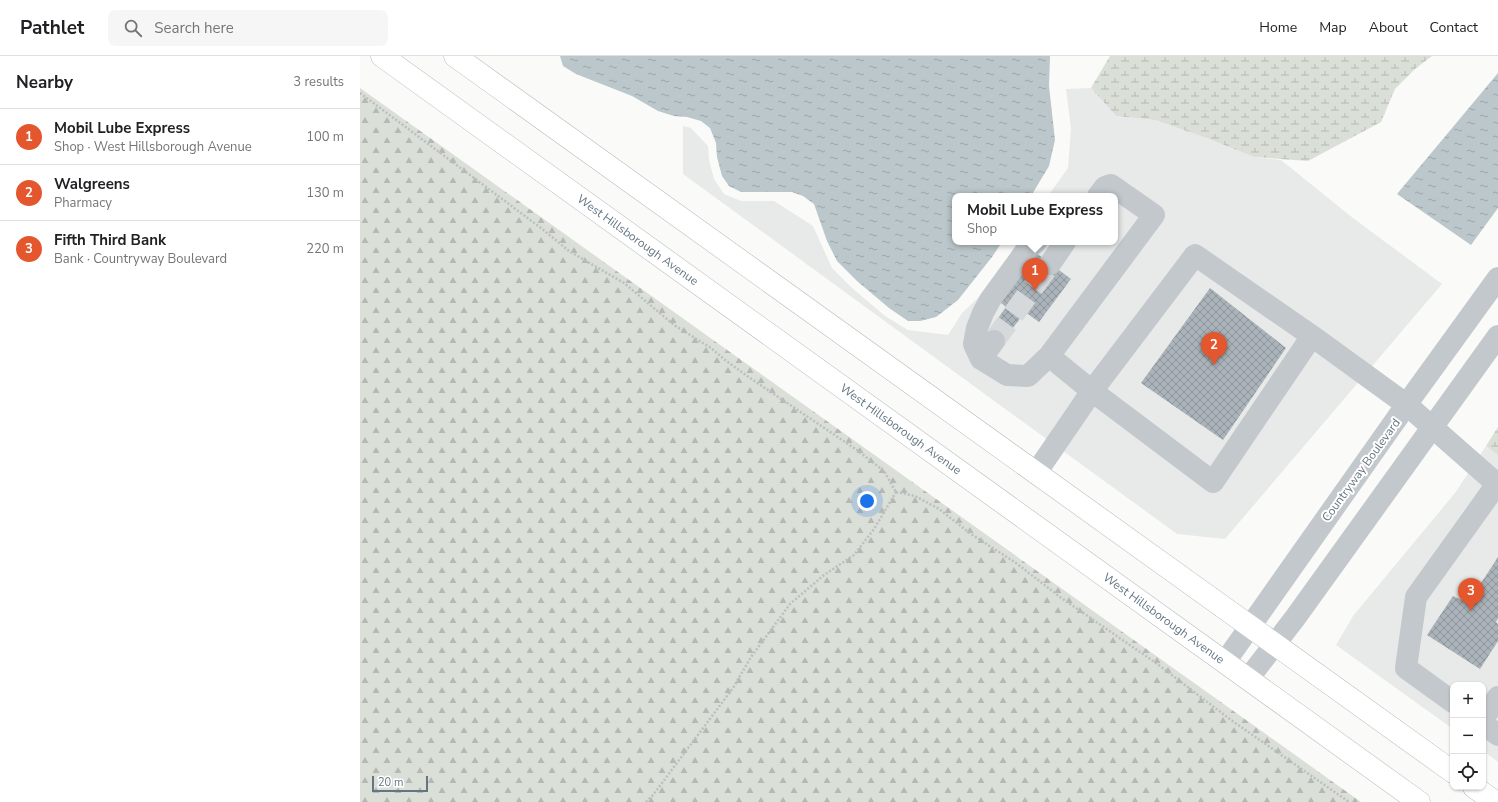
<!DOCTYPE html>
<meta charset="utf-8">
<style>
body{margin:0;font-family:"Nunito Sans",sans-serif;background:#f6f6f6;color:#202124}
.controls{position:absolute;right:12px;bottom:12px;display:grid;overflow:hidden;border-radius:8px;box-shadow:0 1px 3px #0004}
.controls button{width:36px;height:36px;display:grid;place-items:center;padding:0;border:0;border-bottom:1px solid #e0e0e0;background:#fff;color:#202124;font:20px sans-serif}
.scale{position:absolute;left:12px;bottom:10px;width:56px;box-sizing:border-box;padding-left:4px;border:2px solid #657683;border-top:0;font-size:11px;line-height:14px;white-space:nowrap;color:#657683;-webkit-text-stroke:3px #fff;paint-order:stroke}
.you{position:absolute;left:507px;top:445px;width:14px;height:14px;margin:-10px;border:3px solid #fff;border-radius:50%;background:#1a73e8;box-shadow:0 0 0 6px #1a73e833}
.badge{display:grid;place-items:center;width:26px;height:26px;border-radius:50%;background:#e4572e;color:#fff;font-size:13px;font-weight:700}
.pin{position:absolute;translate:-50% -33px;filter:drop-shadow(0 1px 2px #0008)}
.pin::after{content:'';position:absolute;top:21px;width:14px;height:12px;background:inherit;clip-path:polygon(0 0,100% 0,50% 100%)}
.popup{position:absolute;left:592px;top:137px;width:166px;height:52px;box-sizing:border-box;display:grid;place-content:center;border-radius:8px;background:#fff;filter:drop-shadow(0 1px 3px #0005);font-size:13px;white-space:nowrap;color:#757577}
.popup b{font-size:15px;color:#202124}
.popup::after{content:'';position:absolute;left:50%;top:100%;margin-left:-8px;border:8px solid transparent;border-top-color:#fff}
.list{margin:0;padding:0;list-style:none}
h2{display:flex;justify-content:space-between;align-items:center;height:52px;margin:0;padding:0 16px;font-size:17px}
h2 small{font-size:13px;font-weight:400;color:#757577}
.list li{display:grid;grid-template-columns:26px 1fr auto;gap:12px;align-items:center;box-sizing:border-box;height:56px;padding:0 16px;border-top:1px solid #e0e0e0}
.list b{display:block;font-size:15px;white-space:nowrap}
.list p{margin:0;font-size:13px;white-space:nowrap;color:#757577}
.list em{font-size:13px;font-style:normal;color:#757577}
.icon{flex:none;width:22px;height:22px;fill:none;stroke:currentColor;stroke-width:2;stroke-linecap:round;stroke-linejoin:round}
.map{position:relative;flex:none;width:1138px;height:746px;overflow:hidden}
header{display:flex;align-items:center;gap:24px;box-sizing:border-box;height:56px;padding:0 20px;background:#fff;border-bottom:1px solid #e0e0e0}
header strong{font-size:19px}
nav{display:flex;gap:22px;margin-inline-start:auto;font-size:14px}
.search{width:280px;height:36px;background:#f6f6f6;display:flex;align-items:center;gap:10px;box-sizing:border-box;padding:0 14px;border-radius:8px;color:#757577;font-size:15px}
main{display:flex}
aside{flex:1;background:#fff}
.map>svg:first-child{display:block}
.built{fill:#e8e9e9}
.forest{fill:url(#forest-firs)}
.wetland{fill:url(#wetland-marsh)}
.water{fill:url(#water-ripples)}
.building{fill:url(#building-cross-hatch)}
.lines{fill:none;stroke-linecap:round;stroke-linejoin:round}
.minor-tunnel{stroke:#d5d9db;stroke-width:22;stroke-dasharray:22 11;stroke-linecap:butt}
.major-casing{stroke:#b5babe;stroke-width:23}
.path{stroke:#bbbfc2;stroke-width:2.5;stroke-dasharray:2 2;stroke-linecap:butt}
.minor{stroke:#c3c8cc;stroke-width:22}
.major{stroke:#fff;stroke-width:22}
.labels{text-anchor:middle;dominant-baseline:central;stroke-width:4;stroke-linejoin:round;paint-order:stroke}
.street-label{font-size:12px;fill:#657683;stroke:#fff}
</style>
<header>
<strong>Pathlet</strong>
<div class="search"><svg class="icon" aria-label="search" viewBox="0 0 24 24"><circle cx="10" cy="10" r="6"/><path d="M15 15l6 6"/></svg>Search here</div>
<nav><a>Home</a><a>Map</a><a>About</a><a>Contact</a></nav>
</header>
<main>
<aside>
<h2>Nearby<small>3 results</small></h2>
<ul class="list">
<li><span class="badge">1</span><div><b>Mobil Lube Express</b><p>Shop · West Hillsborough Avenue</p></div><em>100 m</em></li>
<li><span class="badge">2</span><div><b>Walgreens</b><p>Pharmacy</p></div><em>130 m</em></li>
<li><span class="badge">3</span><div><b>Fifth Third Bank</b><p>Bank · Countryway Boulevard</p></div><em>220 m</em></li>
</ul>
</aside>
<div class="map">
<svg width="1138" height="746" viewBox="0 0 1138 746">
<defs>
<pattern id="forest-firs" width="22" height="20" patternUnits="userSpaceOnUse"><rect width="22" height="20" fill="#dadfd7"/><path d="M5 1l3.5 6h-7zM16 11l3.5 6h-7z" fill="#b4b9b4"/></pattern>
<pattern id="wetland-marsh" width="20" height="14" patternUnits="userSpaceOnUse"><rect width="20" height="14" fill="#dadfd7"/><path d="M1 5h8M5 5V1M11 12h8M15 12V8" fill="none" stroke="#b4b9b4"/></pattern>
<pattern id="water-ripples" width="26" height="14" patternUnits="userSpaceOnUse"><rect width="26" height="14" fill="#bbc7cb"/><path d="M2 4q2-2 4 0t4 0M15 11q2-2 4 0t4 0" fill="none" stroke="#9ca6aa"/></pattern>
<pattern id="building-cross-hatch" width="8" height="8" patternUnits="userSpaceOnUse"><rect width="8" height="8" fill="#aab3b9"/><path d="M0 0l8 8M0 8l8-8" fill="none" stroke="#8e969c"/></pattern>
</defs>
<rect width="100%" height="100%" fill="#fafaf8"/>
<!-- built -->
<path class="built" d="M731 32 756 60 795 64 849 83 894 101 921 104 993 162 1082 228 865 483 817 478 323 118V70L331 72 348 90 349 104 354 123 364 138 381 145H414L453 170 472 212 492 232 525 260 548 274 588 279 602 257 644 217 651 196 657 186H755V140H688L708 112 711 72 706 33Z
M1126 390 1138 399V706L1123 695V629H1093V673L976 589 993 560 1095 437Z"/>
<!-- forest -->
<path class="forest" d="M0 32 1001 746H0Z"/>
<!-- wetland -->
<path class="wetland" d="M750 0H1072L1055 13 1035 33 1021 66 948 105 894 101 849 83 795 64 756 60 731 32Z
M1138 371V399L1126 390Z"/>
<!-- water -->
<path class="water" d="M200 0H690L689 30 695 84 689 110 671 140H595V186H642L632 201 598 244 576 261 560 265H548L529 252 497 225 477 205 467 185 454 148 443 140 432 136H381L369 130 362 120 357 101 356 87 350 72 341 65 327 61 314 60 298 55 272 40 216 18 203 10Z
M1138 17V152L1111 189 1037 138Z"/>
<!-- building -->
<path class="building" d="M676 197 711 223 679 266 665 256 640 289 626 279 646 251 640 246Z
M850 232 926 292 863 384 781 327Z
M1138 501V562L1136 566 1138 568V585L1120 613 1067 579 1093 540 1108 547Z"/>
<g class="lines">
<!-- minor-tunnel -->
<path class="minor-tunnel" d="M634 285 690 208"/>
<!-- major casing -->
<g class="major-casing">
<g id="major">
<path id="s1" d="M22 0 1059 746"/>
<path d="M95 0C428 239 761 477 1093 716"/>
<path d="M1114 731 1135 746"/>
</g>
</g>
<!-- path -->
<path class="path" d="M0 37 181 172 209 195 264 227 314 269 351 292 365 304 390 322 497 394 524 415 536 436
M536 436 555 440 579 453 611 478 656 507 700 541 796 607 871 664 989 746
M286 746 293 739 373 632 391 601 430 548 464 519 494 499 514 473 536 436"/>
<!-- minor -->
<path class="minor" d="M738 140 745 131 751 129 794 159 689 300 732 335 835 199 952 280
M676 186 668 192 630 244 623 257 617 272 614 288 621 303 647 319 668 320 689 300
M690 208 705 186
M621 303 634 285
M676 417 732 335 853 426 952 280 1047 349 1138 429
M865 606 1054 338 1138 222
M888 623 935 562 1138 280
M1093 646 1046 612 1056 541 1137 428
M1123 663 1138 641
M1123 668 1138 679"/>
<!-- major -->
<use href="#major" class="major"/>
</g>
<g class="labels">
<!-- street labels -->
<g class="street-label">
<text stroke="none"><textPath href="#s1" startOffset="315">West Hillsborough Avenue</textPath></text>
<text stroke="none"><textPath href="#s1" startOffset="639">West Hillsborough Avenue</textPath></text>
<text transform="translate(1001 414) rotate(-54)">Countryway Boulevard</text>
<text stroke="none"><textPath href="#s1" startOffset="963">West Hillsborough Avenue</textPath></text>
</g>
</g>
</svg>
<div class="controls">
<button>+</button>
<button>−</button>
<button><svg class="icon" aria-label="locate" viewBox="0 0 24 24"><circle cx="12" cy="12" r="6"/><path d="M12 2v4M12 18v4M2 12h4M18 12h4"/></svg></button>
</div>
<div class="scale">20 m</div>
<div class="you"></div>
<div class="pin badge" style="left:675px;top:235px">1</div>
<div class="popup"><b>Mobil Lube Express</b>Shop</div>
<div class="pin badge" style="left:854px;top:309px">2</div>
<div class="pin badge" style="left:1111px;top:555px">3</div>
</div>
</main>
